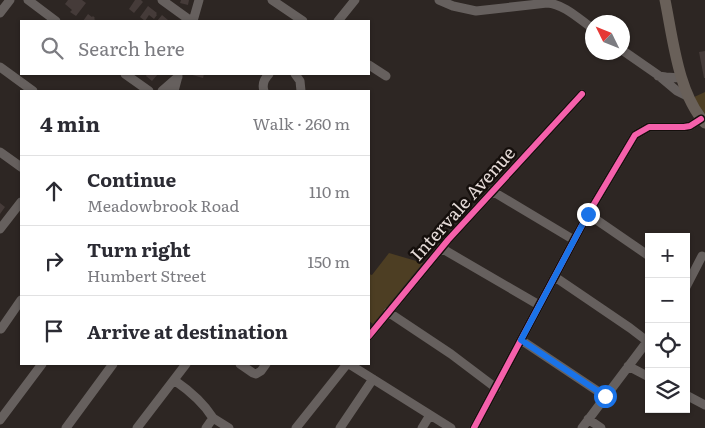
<!DOCTYPE html>
<meta charset="utf-8">
<style>
body{margin:0;font-family:Literata,serif;background:#f2f2f3;color:#2b2b33}
.controls{position:absolute;right:15px;bottom:15px;display:grid;overflow:hidden;border-radius:0px;box-shadow:0 1px 4px #0004}
.controls button{width:45px;height:45px;display:grid;place-items:center;padding:0;border:0;border-bottom:1px solid #e1e1e2;background:#fff;color:#2b2b33;font:25px sans-serif}
.compass{position:absolute;left:585px;top:15px;width:45px;height:45px;border-radius:50%;background:#fff;box-shadow:0 1px 4px #0004;rotate:313deg}
.stop{position:absolute;width:15px;height:15px;margin:-11px;border:4px solid #1a73e8;border-radius:50%;background:#fff}
.stop.end{background:#1a73e8;border-color:#fff;box-shadow:0 1px 5px #0008}
.list{margin:0;padding:0;list-style:none}
h2{display:flex;justify-content:space-between;align-items:center;height:65px;margin:0;padding:0 20px;font-size:21px}
h2 small{font-size:16px;font-weight:400;color:#7c7c81}
.list li{display:grid;grid-template-columns:32px 1fr auto;gap:15px;align-items:center;box-sizing:border-box;height:70px;padding:0 20px;border-top:1px solid #e1e1e2}
.list b{display:block;font-size:19px;white-space:nowrap}
.list p{margin:0;font-size:16px;white-space:nowrap;color:#7c7c81}
.list em{font-size:16px;font-style:normal;color:#7c7c81}
.icon{flex:none;width:28px;height:28px;fill:none;stroke:currentColor;stroke-width:2;stroke-linecap:round;stroke-linejoin:round}
.map{position:relative;flex:none;width:705px;height:428px;overflow:hidden}
.search{position:absolute;background:#fff;box-shadow:0 1px 4px #0004;left:20px;top:20px;width:350px;height:55px;display:flex;align-items:center;gap:12px;box-sizing:border-box;padding:0 18px;border-radius:0px;color:#7c7c81;font-size:19px}
.panel{position:absolute;background:#fff;box-shadow:0 1px 4px #0004;left:20px;top:90px;width:350px;height:275px;border-radius:0px}
.map>svg:first-child{display:block}
.green{fill:#4d3e23}
.building{fill:#453b39}
.lines{fill:none;stroke-linecap:round;stroke-linejoin:round}
.minor{stroke:#66605e;stroke-width:9}
.major{stroke:#696059;stroke-width:11}
.cycleway-casing{stroke:#150f0c;stroke-width:9}
.cycleway{stroke:#f560ab;stroke-width:6}
.route{stroke:#1a73e8;stroke-width:6}
.labels{text-anchor:middle;dominant-baseline:central;stroke-width:5;stroke-linejoin:round;paint-order:stroke}
.street-label{font-size:18px;fill:#e5dbd8;stroke:#150f0c}
</style>
<div class="map">
<svg width="705" height="428" viewBox="0 0 705 428">
<rect width="100%" height="100%" fill="#2d2623"/>
<!-- green -->
<path class="green" d="M705 92V122L692 98Z
M389 253 423 263 373 324 369 321V274L372 275Z"/>
<!-- building -->
<path class="building" d="M68 0H82L86 3 76 16 70 12 72 10 65 4Z
M135 0H141L143 2 134 13 129 9Z
M181 0H189L188 5 180 3Z
M148 6 157 13 156 14 157 15 154 19 149 15 145 21 140 17Z
M88 14 92 17 93 16 95 18 94 19 97 21H83Z
M162 15 168 20 167 21H157Z
M705 51V78H704L699 52Z
M147 74H158L152 81 146 76Z
M189 74H204L203 78Z
M0 203 5 207 0 214Z"/>
<g class="lines">
<!-- minor -->
<path class="minor" d="M28 0 56 21
M162 0 191 21
M272 0 303 21
M439 0 453 6 476 11 547 3C564 4 579 19 592 28
M0 13 10 0
M193 21 199 0
M338 21 355 0
M622 50 658 75 677 91 689 97
M369 65 386 76
M0 67 33 91
M125 74 149 91
M295 74 300 81 301 91
M658 76 666 77 681 78
M162 91 178 77
M174 91 178 76
M264 91C262 85 264 79 269 74
M0 152 21 167
M492 191 574 240
M588 214 649 256
M0 229 21 202
M441 248 539 305
M555 277 630 328 647 341
M686 287 702 256
M388 312 451 354 496 388
M1 329 21 300
M369 336 448 240 582 94
M521 340 605 396
M240 364 253 373 256 374 261 371 266 364
M349 364 451 428
M628 366 649 377
M174 380C190 391 203 402 213 418
M686 395 705 405
M588 419 601 428
M0 420 42 364
M66 428 113 364
M137 428 186 364
M206 428 213 418 229 428
M296 428 347 364
M340 428 373 379
M422 428 430 415
M474 428 588 214 635 135 649 127H684L690 126 701 119
M582 428 649 339"/>
<!-- major -->
<path class="major" d="M665 0C673 39 678 93 705 123"/>
<!-- cycleway casing -->
<g class="cycleway-casing">
<path id="cycleway" d="M369 336 448 240 582 94
M474 428 588 214 635 135 649 127H684L690 126 701 119"/>
</g>
<!-- cycleway -->
<use href="#cycleway" class="cycleway"/>
</g>
<g class="lines">
<!-- route -->
<path class="route" d="M588 214 521 340 605 396"/>
</g>
<g class="labels">
<!-- street labels -->
<g class="street-label">
<text transform="translate(462 203) rotate(-48)">Intervale Avenue</text>
</g>
</g>
</svg>
<div class="controls">
<button>+</button>
<button>−</button>
<button><svg class="icon" aria-label="locate" viewBox="0 0 24 24"><circle cx="12" cy="12" r="6"/><path d="M12 2v4M12 18v4M2 12h4M18 12h4"/></svg></button>
<button><svg class="icon" aria-label="layers" viewBox="0 0 24 24"><path d="M12 4l9 5-9 5-9-5zM3 14l9 5 9-5"/></svg></button>
</div>
<svg class="compass" viewBox="-18 -18 36 36"><path d="M0-13l5 13h-10z" fill="#e53935"/><path d="M0 13l5-13h-10z" fill="#7c7c81"/></svg>
<div class="stop" style="left:605px;top:396px"></div>
<div class="stop end" style="left:588px;top:214px"></div>
<div class="search"><svg class="icon" aria-label="search" viewBox="0 0 24 24"><circle cx="10" cy="10" r="6"/><path d="M15 15l6 6"/></svg>Search here</div>
<section class="panel">
<h2>4 min<small>Walk · 260 m</small></h2>
<ul class="list">
<li><svg class="icon" aria-label="ahead" viewBox="0 0 24 24"><path d="M12 20V5M6 11l6-6 6 6"/></svg><div><b>Continue</b><p>Meadowbrook Road</p></div><em>110 m</em></li>
<li><svg class="icon" aria-label="right" viewBox="0 0 24 24"><path d="M7 20v-9h11M14 6l5 5-5 5"/></svg><div><b>Turn right</b><p>Humbert Street</p></div><em>150 m</em></li>
<li><svg class="icon" aria-label="arrive" viewBox="0 0 24 24"><path d="M6 21V4h12l-3 4 3 4H6"/></svg><div><b>Arrive at destination</b></div></li>
</ul>
</section>
</div>
